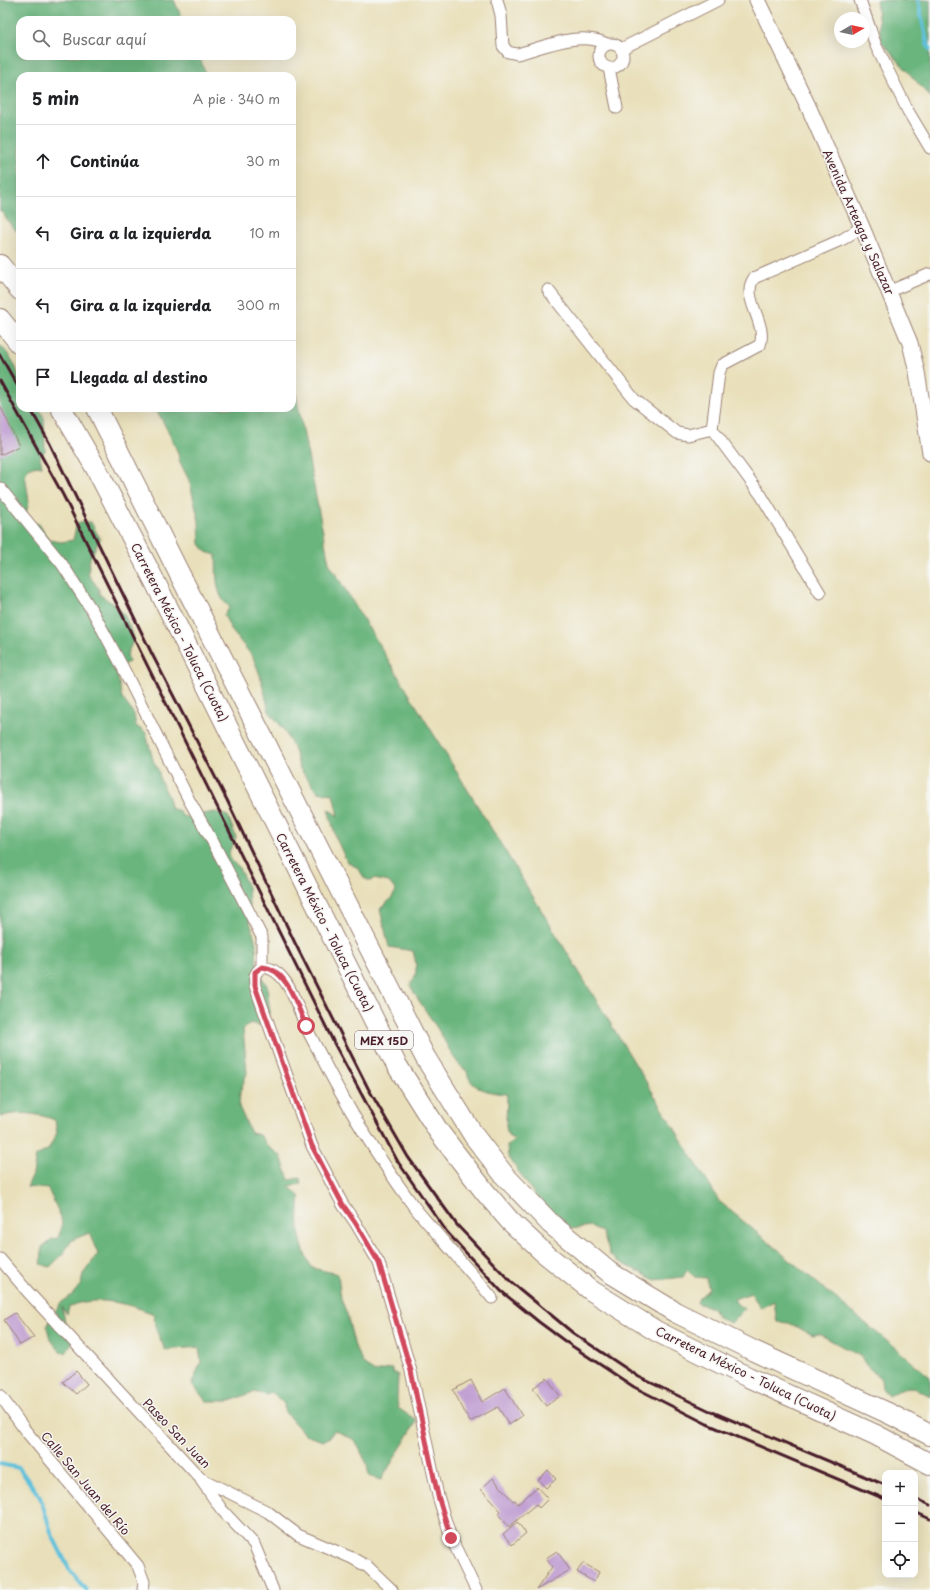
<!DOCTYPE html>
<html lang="es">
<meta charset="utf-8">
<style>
body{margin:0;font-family:"Playpen Sans",sans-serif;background:#f2f2f2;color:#202124}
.controls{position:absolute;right:12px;bottom:12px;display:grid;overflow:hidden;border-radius:8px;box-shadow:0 4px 16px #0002}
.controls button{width:36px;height:36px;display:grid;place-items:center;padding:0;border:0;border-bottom:1px solid #e0e0e0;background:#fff;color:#202124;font:20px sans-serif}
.compass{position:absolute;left:834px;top:12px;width:36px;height:36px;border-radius:50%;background:#fff;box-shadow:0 4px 16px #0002;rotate:81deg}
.stop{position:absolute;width:12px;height:12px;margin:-9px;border:3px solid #d1495b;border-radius:50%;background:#fff}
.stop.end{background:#d1495b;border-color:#fff;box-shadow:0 1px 4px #0008}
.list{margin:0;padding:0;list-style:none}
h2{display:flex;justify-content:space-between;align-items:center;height:52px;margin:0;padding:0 16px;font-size:17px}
h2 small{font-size:13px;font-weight:400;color:#757577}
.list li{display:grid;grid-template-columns:26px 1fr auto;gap:12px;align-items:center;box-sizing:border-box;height:72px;padding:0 16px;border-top:1px solid #e0e0e0}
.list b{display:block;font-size:15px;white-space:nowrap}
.list em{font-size:13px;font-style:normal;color:#757577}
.icon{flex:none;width:22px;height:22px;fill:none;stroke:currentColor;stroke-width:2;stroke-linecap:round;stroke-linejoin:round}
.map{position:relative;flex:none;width:930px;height:1590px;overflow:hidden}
.search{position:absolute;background:#fff;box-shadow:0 4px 16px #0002;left:16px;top:16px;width:280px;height:44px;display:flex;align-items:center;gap:10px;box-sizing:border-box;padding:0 14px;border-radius:12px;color:#757577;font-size:15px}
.panel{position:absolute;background:#fff;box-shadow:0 4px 16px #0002;left:16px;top:72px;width:280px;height:340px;border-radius:12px}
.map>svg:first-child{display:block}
.forest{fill:#6ab57e;stroke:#5a6a54}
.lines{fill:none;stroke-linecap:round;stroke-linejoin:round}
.stream{stroke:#5ec1dc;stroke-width:4}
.building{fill:#c09ed2}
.street-casing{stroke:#9a8073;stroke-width:13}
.secondary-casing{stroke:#9a8073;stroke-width:17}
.highway-casing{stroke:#9a8073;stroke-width:22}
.street{stroke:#fff;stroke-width:11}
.secondary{stroke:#fff;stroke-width:15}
.highway{stroke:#fff;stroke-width:20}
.rail{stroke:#4a1f2b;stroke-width:3}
.route{stroke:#d1495b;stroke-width:5}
.labels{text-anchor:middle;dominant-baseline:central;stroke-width:3;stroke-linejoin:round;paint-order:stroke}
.shield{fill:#f6f6f2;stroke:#7e6067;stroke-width:1}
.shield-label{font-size:11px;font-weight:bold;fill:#4a1f2b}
.street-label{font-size:12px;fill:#4a1f2b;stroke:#f6f6f2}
</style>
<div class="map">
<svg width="930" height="1590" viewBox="0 0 930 1590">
<rect width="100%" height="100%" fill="#f6f6f2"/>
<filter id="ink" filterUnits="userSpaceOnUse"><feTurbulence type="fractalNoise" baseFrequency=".025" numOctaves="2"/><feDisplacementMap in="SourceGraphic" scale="8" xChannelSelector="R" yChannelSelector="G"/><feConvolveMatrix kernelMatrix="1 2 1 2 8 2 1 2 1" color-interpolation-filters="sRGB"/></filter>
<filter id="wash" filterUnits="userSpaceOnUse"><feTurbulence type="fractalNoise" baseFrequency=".012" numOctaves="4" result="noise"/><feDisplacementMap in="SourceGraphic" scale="16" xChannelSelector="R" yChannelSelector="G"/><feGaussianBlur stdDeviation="0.9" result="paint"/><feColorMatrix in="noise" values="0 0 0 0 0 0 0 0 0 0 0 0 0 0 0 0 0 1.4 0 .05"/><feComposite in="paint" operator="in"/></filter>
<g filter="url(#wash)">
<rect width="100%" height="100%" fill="#e9e0bb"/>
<!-- forest -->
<path class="forest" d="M0 0H174L183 20H20V56H199L207 76H20V233L13 228 2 212 0 211Z
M876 0H930V97L881 41Z
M0 345C21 367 20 379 20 408H39L44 418 45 451 40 456 42 466 30 467 25 474 29 502 24 521 39 524 49 540 61 542 73 540 77 523 91 522 100 539 90 558 88 574 99 589V594L116 606 125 616 134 639 127 654 129 662 116 668 122 698 134 714 136 726 146 733 153 760 159 772 160 780 169 798 170 808 180 811V814L185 817 215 812 228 816 236 837 229 852 231 861 238 866 248 887 250 922 256 943 257 968 267 986 270 1012 259 1026 251 1023 243 1029 247 1073 240 1092 239 1107 251 1133 260 1135 268 1147 281 1156 289 1180 300 1178 301 1184 289 1186 300 1197C297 1225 298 1243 312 1268L338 1274 341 1299 347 1314 355 1347 364 1365 375 1372 392 1368V1372L398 1375 397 1399 398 1408 417 1421 381 1480 369 1476 367 1464 355 1440 334 1430 330 1437 323 1441 305 1435 285 1412 284 1404 272 1392 267 1395 253 1392 230 1401H206L192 1384 201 1362 199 1347 165 1350 155 1327 154 1314C129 1304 96 1294 69 1307L67 1314 62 1307 67 1332 73 1342 66 1353 60 1351 50 1339 47 1327 53 1315 62 1302 72 1295 81 1284 83 1274 98 1254 89 1233 72 1240 62 1255 50 1267 41 1264 42 1247 52 1239 58 1238 62 1226 61 1217 48 1189 27 1187 33 1174 36 1156 48 1150 57 1133 55 1120C38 1113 17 1111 0 1117Z
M292 374 329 563 719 1201 930 1377V1396C911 1385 907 1386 888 1396L882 1388 881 1379 867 1366 860 1356 819 1334 813 1335 789 1323 777 1322 774 1301 761 1308 751 1293 734 1299 737 1304 744 1309 731 1323 718 1318 713 1308 697 1303 699 1298 709 1289 706 1278 695 1277 687 1270 683 1277 655 1280 618 1261 609 1254C609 1245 604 1241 603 1233L591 1226 571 1229 534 1194 508 1156 507 1146 515 1140 508 1136 506 1126 507 1094C492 1093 469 1090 467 1071 454 1064 446 1041 437 1028 428 1013 418 1001 410 985 419 974 416 963 413 951L389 947 380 909 391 899 396 891 389 882 378 880 375 878 372 881 365 879 358 868 347 862 336 838 328 809 338 816 333 794 318 792 300 769 293 747 284 730 269 711 260 675 253 657 232 631 224 615 230 607C214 596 217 573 216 555L206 552 200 544 199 521 189 480 179 460 178 453 169 433 160 416 154 408H292Z"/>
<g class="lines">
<!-- stream -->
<path class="stream" d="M918 0 927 43 930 49
M0 1464 19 1468 40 1497 52 1535 69 1569 86 1590"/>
</g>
<g id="blocks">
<!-- building -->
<path class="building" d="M0 405 19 446 0 455Z
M15 1313 34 1337 20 1345 4 1320Z
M76 1371 87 1384 76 1394 63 1382Z
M547 1378 560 1396 546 1406 533 1388Z
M471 1380 482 1402 505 1388 522 1416 509 1425 498 1407 470 1422 453 1390Z
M548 1470 556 1479 546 1488 538 1480Z
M493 1478 513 1501 515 1500 518 1504 537 1487 548 1499 539 1508 536 1504 509 1527 498 1514 501 1511 481 1489Z
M517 1522 526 1533 512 1545 503 1534Z
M557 1551 570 1570 536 1590 552 1567 546 1558Z
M583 1563 599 1572 594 1582 577 1572Z"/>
</g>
</g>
<g filter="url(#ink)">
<use href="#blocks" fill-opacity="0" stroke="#9a8073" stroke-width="1"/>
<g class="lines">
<!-- street casing -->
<g class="street-casing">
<path id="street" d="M497 0 501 15 503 46 508 52 517 54C544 47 581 30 607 44
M860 0 876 46 908 111 930 148
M599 56a12 12 0 1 1 24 0a12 12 0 1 1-24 0Z
M621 49 718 0
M609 68 617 108
M548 290 634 399 677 433 688 435 712 429 719 373 722 365 760 345C768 323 740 297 754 278L843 239 862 227
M890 291 930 274
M712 429 761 495 820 593
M0 488 62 564 93 612 122 666 189 800 214 844 262 937V967C254 973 254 977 255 986L312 1146 343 1205 355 1222 379 1263 411 1371 438 1496 451 1538 476 1590
M262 967C287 968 296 1004 305 1024 309 1034 315 1044 320 1054 346 1106 377 1156 412 1204 420 1215 430 1225 439 1236 457 1257 475 1277 492 1298
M0 1259 28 1292 200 1478 268 1512 298 1535 352 1558 368 1567 392 1590
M0 1395 25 1430 138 1566 144 1582 143 1590
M201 1480 222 1510 254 1544 273 1590"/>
</g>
<!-- secondary casing -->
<g class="secondary-casing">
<path id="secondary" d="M757 0 808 106 862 227 910 343 917 372 930 453"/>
</g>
<!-- highway casing -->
<g class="highway-casing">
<path id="highway" d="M0 265 20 290
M0 319 20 344
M61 408 97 470 154 580 396 1064 439 1132 485 1192 510 1221 543 1252 592 1291 656 1331 748 1377 876 1435 930 1464
M97 408 176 567 425 1057 474 1136 505 1176 551 1224 609 1272 675 1312 754 1351 890 1414 930 1435"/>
</g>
<!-- street -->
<use href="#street" class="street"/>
<!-- secondary -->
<use href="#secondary" class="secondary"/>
<!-- highway -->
<use href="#highway" class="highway"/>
<!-- rail -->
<path class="rail" d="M0 355 20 390
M0 381 63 495 335 1045 398 1162 447 1232 501 1291 539 1322 566 1342 634 1387 707 1424 885 1499
M30 408 50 444 152 654 227 800 295 943 368 1088 408 1157 457 1225 510 1281 573 1333 639 1377 710 1411 885 1485
M915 1498 930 1505
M915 1512 930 1519"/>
</g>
</g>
<g class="lines" filter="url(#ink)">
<!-- route -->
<path class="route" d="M306 1026C297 1006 287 968 262 967L255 972V986L312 1146 343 1205 355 1222 379 1263 411 1371 438 1496 451 1538"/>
</g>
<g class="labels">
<!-- shield labels -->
<rect class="shield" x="355" y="1031" width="58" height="18" rx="3"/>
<g class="shield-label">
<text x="384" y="1040">MEX 15D</text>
</g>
<!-- street labels -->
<g class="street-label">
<text transform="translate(859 222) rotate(66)">Avenida Arteaga y Salazar</text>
<text transform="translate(180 632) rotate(63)">Carretera México - Toluca (Cuota)</text>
<text transform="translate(325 922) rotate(63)">Carretera México - Toluca (Cuota)</text>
<text transform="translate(746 1373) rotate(26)">Carretera México - Toluca (Cuota)</text>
<text transform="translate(177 1433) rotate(46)">Paseo San Juan</text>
<text transform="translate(86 1483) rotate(50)">Calle San Juan del Río</text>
</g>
</g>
</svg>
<div class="controls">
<button>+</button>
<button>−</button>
<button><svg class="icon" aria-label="locate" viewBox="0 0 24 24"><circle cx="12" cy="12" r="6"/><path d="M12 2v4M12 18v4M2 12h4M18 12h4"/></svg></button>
</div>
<svg class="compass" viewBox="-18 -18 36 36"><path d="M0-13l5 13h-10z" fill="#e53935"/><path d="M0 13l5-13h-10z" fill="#757577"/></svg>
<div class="stop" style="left:306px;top:1026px"></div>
<div class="stop end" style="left:451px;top:1538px"></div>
<div class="search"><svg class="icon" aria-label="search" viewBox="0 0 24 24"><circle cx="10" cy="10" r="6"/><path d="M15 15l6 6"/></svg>Buscar aquí</div>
<section class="panel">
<h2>5 min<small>A pie · 340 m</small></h2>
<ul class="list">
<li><svg class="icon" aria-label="ahead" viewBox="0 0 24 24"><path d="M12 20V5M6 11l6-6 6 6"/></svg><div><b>Continúa</b></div><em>30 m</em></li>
<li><svg class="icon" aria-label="left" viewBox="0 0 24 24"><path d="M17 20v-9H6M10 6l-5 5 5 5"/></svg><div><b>Gira a la izquierda</b></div><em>10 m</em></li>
<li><svg class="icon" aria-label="left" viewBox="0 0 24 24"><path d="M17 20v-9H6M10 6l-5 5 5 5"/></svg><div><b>Gira a la izquierda</b></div><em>300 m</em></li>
<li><svg class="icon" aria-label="arrive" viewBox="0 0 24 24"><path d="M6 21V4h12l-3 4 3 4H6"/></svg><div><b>Llegada al destino</b></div></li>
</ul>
</section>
</div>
